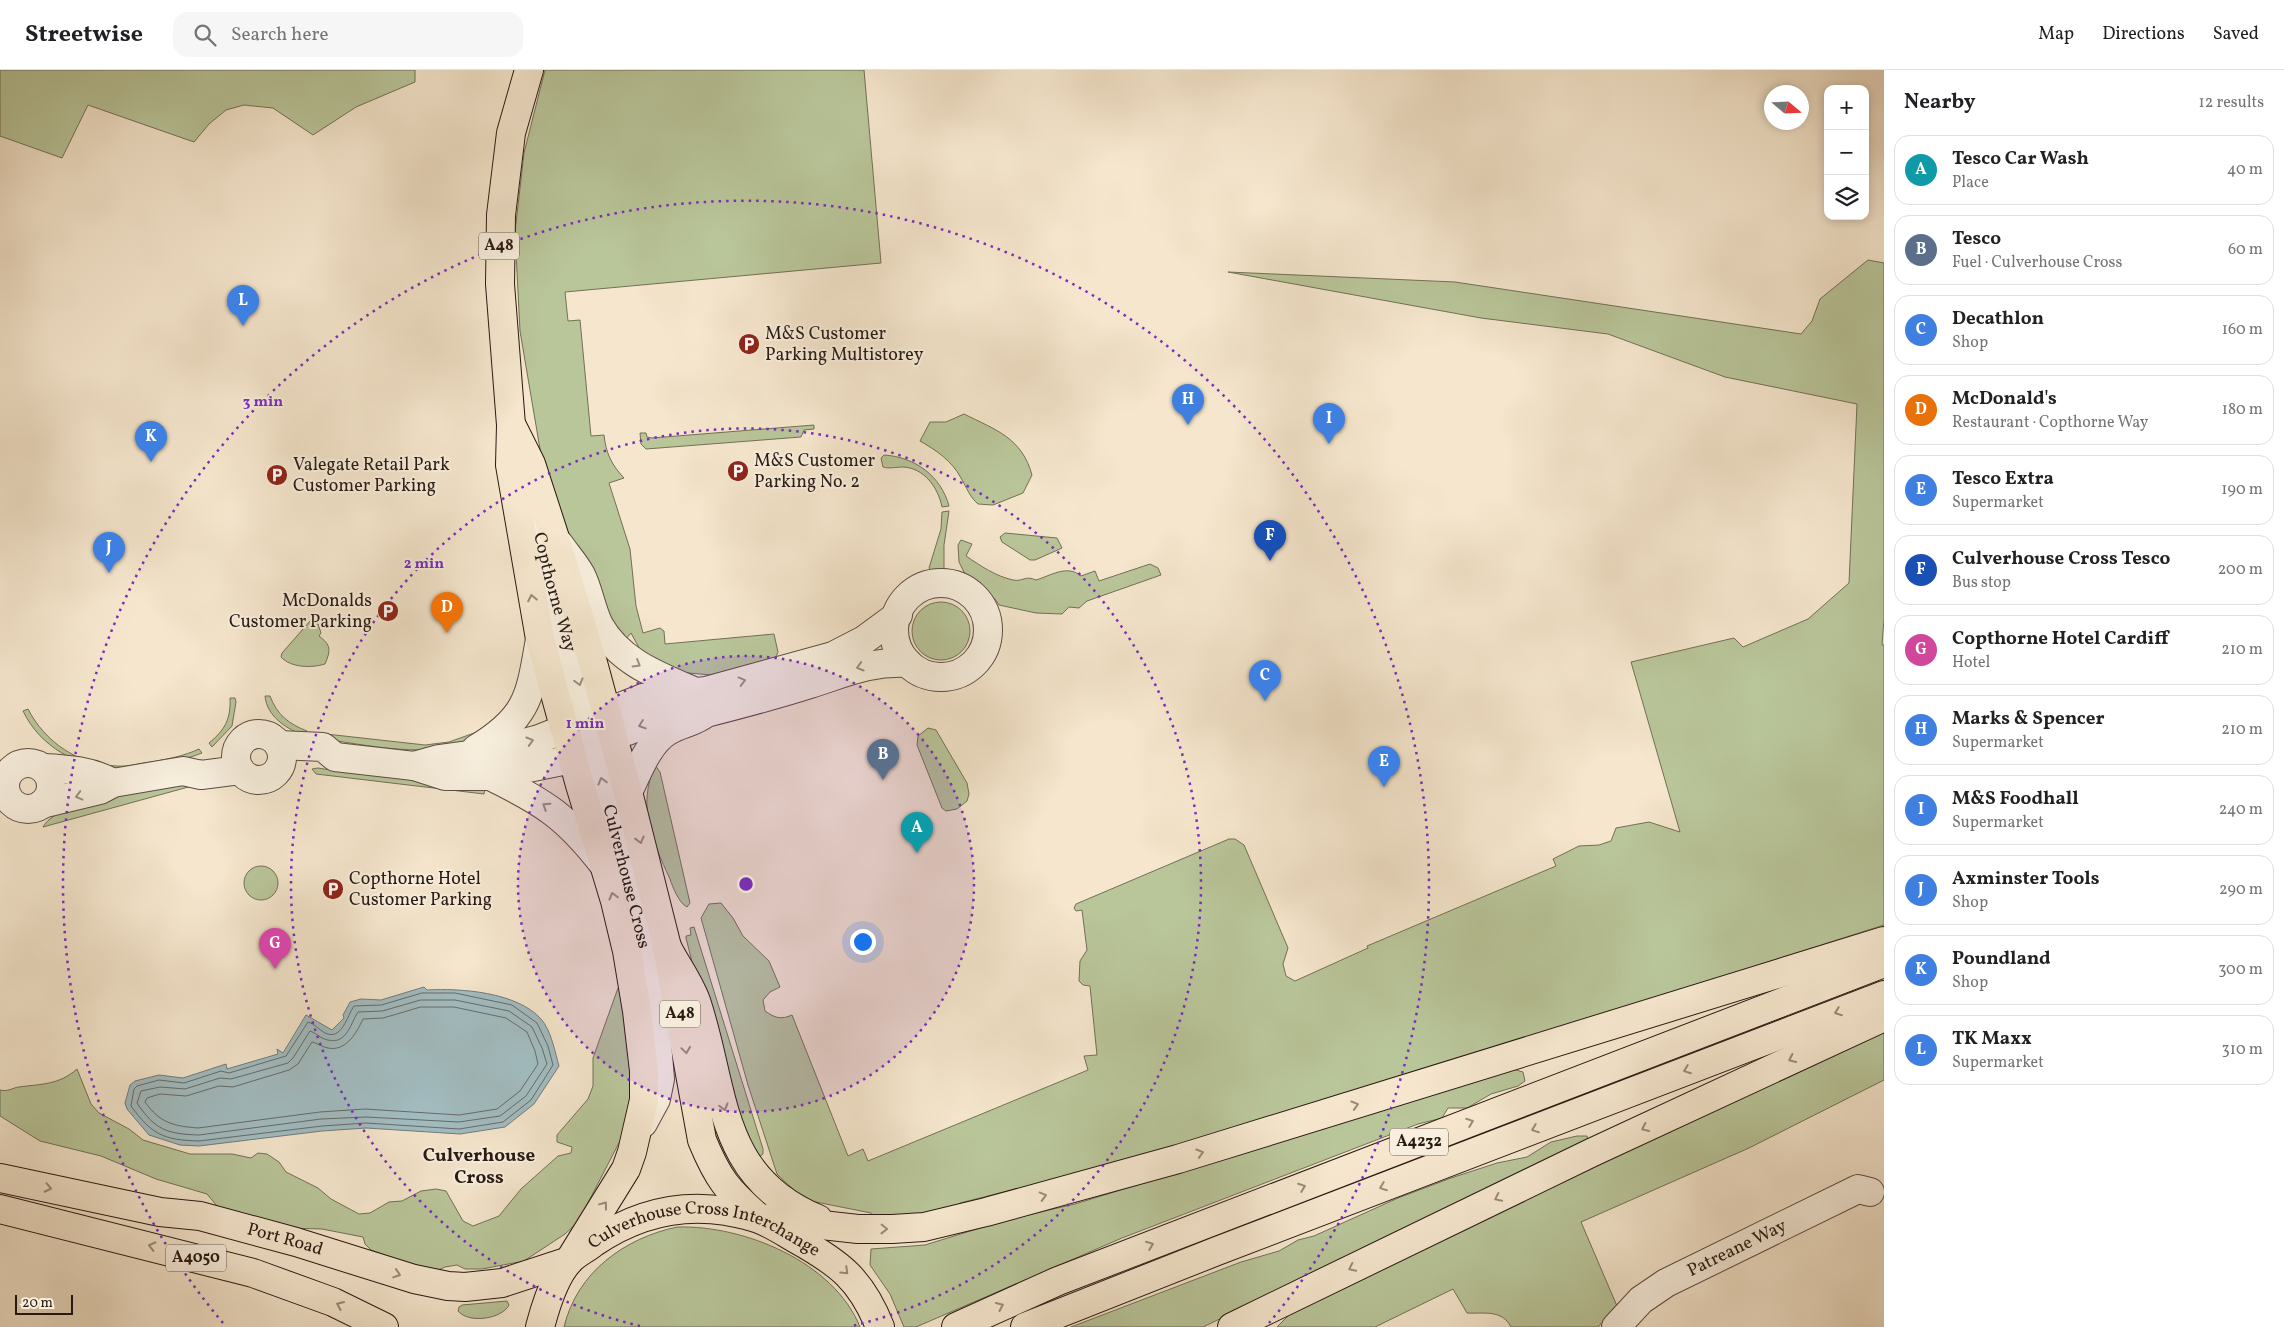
<!DOCTYPE html>
<meta charset="utf-8">
<style>
body{margin:0;font-family:Vollkorn,serif;background:#f6f6f6;color:#202124}
.controls{position:absolute;right:15px;top:15px;display:grid;overflow:hidden;border-radius:10px;box-shadow:0 2px 8px #0003}
.controls button{width:45px;height:45px;display:grid;place-items:center;padding:0;border:0;border-bottom:1px solid #e0e0e0;background:#fff;color:#202124;font:25px sans-serif}
.compass{position:absolute;left:1764px;top:15px;width:45px;height:45px;border-radius:50%;background:#fff;box-shadow:0 2px 8px #0003;rotate:109deg}
.scale{position:absolute;left:15px;bottom:12px;width:58px;box-sizing:border-box;padding-left:5px;border:2px solid #2a1912;border-top:0;font-size:14px;line-height:18px;white-space:nowrap;color:#2a1912;-webkit-text-stroke:4px #f8efde;paint-order:stroke}
.you{position:absolute;left:862px;top:871px;width:18px;height:18px;margin:-12px;border:4px solid #fff;border-radius:50%;background:#1a73e8;box-shadow:0 0 0 8px #1a73e833}
.badge{display:grid;place-items:center;width:32px;height:32px;border-radius:50%;background:#8f2418;color:#fff;font-size:16px;font-weight:700}
.pin{position:absolute;translate:-50% -41px;filter:drop-shadow(0 1px 2px #0008)}
.pin::after{content:'';position:absolute;top:26px;width:18px;height:15px;background:inherit;clip-path:polygon(0 0,100% 0,50% 100%)}
.list{margin:0;padding:0;list-style:none}
h2{display:flex;justify-content:space-between;align-items:center;height:65px;margin:0;padding:0 20px;font-size:21px}
h2 small{font-size:16px;font-weight:400;color:#757577}
.list li{display:grid;grid-template-columns:32px 1fr auto;gap:15px;align-items:center;box-sizing:border-box;height:70px;margin:0 10px 10px;padding:0 10px;border:1px solid #e0e0e0;border-radius:15px}
.list b{display:block;font-size:19px;white-space:nowrap}
.list p{margin:0;font-size:16px;white-space:nowrap;color:#757577}
.list em{font-size:16px;font-style:normal;color:#757577}
.icon{flex:none;width:28px;height:28px;fill:none;stroke:currentColor;stroke-width:2;stroke-linecap:round;stroke-linejoin:round}
.map{position:relative;flex:none;width:1884px;height:1257px;overflow:hidden}
header{display:flex;align-items:center;gap:30px;box-sizing:border-box;height:70px;padding:0 25px;background:#fff;border-bottom:1px solid #e0e0e0}
header strong{font-size:24px}
nav{display:flex;gap:28px;margin-inline-start:auto;font-size:18px}
.search{width:350px;height:45px;background:#f6f6f6;display:flex;align-items:center;gap:12px;box-sizing:border-box;padding:0 18px;border-radius:15px;color:#757577;font-size:19px}
main{display:flex}
aside{flex:1;background:#fff}
.map>svg:first-child{display:block}
.green{fill:#b9c69a;stroke:#727056}
.water{fill:#a2bdc2;stroke:#727b7c}
.lines{fill:none;stroke-linecap:round;stroke-linejoin:round}
.shore{stroke:#666b6a;stroke-width:1}
.minor-casing{stroke:#5d4c41;stroke-width:30}
.major-casing{stroke:#2a1912;stroke-width:30}
.highway-casing{stroke:#2a1912;stroke-width:30}
.minor{stroke:#f8efde;stroke-width:28}
.major{stroke:#f5e6cd;stroke-width:28}
.highway{stroke:#f5e6cd;stroke-width:28}
.oneway{stroke:#9a8a79}
.oneway2{stroke:#9b8f82}
.ring{fill:none;stroke:#7b2cbf;stroke-width:2.5;stroke-dasharray:2.5 5}
.labels{text-anchor:middle;dominant-baseline:central;stroke-width:4;stroke-linejoin:round;paint-order:stroke}
.shield{fill:#f8efde;stroke:#68594f;stroke-width:1}
.shield-label{font-size:16px;font-weight:bold;fill:#2a1912}
.poi-label{font-size:18px;fill:#2a1912;stroke:#f8efde;text-anchor:start}
.street-label{font-size:18px;fill:#2a1912;stroke:#f8efde}
.neighbourhood-label{font-size:19px;font-weight:bold;fill:#2a1912;stroke:#f8efde}
.centre{fill:#7b2cbf;stroke:#f8efde;stroke-width:2.5}
.ring-label{font-size:15px;text-anchor:middle;font-weight:bold;fill:#7b2cbf;stroke:#f8efde;stroke-width:4;stroke-linejoin:round;paint-order:stroke}
</style>
<header>
<strong>Streetwise</strong>
<div class="search"><svg class="icon" aria-label="search" viewBox="0 0 24 24"><circle cx="10" cy="10" r="6"/><path d="M15 15l6 6"/></svg>Search here</div>
<nav><a>Map</a><a>Directions</a><a>Saved</a></nav>
</header>
<main>
<div class="map">
<svg width="1884" height="1257" viewBox="0 0 1884 1257">
<rect width="100%" height="100%" fill="#f5e6cd"/>
<filter id="stains"><feTurbulence type="fractalNoise" baseFrequency=".004" numOctaves="4"/><feColorMatrix values="0 0 0 0 .2 0 0 0 0 .09 0 0 0 0 .02 0 0 0 .5 -.17"/></filter>
<radialGradient id="worn" r=".72"><stop offset=".6" stop-color="#630" stop-opacity="0"/><stop offset="1" stop-color="#630" stop-opacity=".3"/></radialGradient>
<!-- green -->
<path class="green" d="M0 0H415V12L356 37 313 65 273 38 244 35 226 40 209 54 194 72 88 35 62 88 0 66Z
M545 0H864L881 193 565 222 568 251 580 250 591 366 604 365C606 383 611 394 624 408L609 413 630 479 636 536 643 563 660 558 664 561 665 574 774 564 778 582 776 587 711 605 677 602 644 587 631 563 621 575 562 457 540 379 520 261 515 162 524 83Z
M1868 190 1884 193V549L1882 575H1884V855L1301 1040 1112 1095 960 1133 958 1138 918 1146 872 1148 871 1143 811 1131 799 1125 777 1104 748 1015 701 848 709 834 721 833 733 848 743 866 769 891 780 917 770 922 763 930 765 941C775 948 781 950 792 945L848 1086 863 1079 868 1091 1088 1000 1084 986 1097 985 1090 916 1083 915 1079 911 1080 891 1087 880 1082 840 1076 841 1074 838 1076 834 1229 769H1235L1244 775 1288 878 1283 894 1286 906 1295 911 1368 878 1367 876 1556 796 1553 789 1579 776 1599 775 1611 771 1616 758 1649 752 1680 762 1631 592 1734 568 1743 577 1808 549 1849 513 1857 334 1725 307 1608 264 1481 248 1228 202 1455 212 1801 264 1812 251 1820 229Z
M964 344C996 360 1022 368 1032 405L1023 423 993 435 978 434C969 426 967 418 961 408 952 391 936 380 920 371L930 352H946Z
M814 355V359L804 360 801 367 646 379 641 374 640 363H646L647 367 652 368Z
M884 385C915 387 941 406 949 436L942 437C938 417 924 398 903 397 896 397 889 399 883 397L881 388Z
M949 441 944 475V499L941 502 931 501 929 498 941 459 942 442Z
M1005 463 1057 468 1062 478 1035 490H1030L1002 472 1000 467Z
M961 470 972 474 966 486C981 496 995 506 1013 510 1023 512 1025 505 1036 510 1050 506 1067 494 1081 506L1095 501 1099 511 1150 494 1158 498 1161 505 1087 531 1079 538 1069 537 1062 544 1036 543 999 535 995 529 969 512 959 492 958 475Z
M912 561a29 29 0 1 1 58 0a29 29 0 1 1-58 0Z
M311 550 318 554 321 563 319 566C331 575 331 580 325 594 312 598 291 598 281 587L282 583Z
M265 626H270C277 645 289 654 307 661L305 666C287 659 267 647 265 626Z
M230 628H235L236 632 232 656 212 677 209 673C225 660 231 649 230 628Z
M28 639C45 672 78 695 117 696 128 697 140 693 151 692 168 689 184 686 199 679L202 683C185 690 132 703 116 701 76 695 41 678 23 641Z
M928 658 936 660 967 713 969 724 967 731 957 739 946 741 942 738 917 675 918 666Z
M477 662 479 667C433 692 365 674 316 668L317 663 425 675 449 672Z
M655 695 660 702 690 833 687 837C679 833 673 818 670 809 652 770 637 737 655 695Z
M318 698 324 699 485 718 484 724 316 704 312 699Z
M184 711 192 716 43 757C57 730 154 717 184 711Z
M244 813a17 17 0 1 1 34 0a17 17 0 1 1-34 0Z
M694 857 763 1079V1084L752 1093 722 1011 686 868V866L691 865 690 858Z
M618 918 620 919 635 1016 621 1069 578 1152 565 1164 524 1191 482 1199H465L457 1195 445 1197 432 1203 371 1180 365 1174 363 1167 322 1159 287 1158 258 1152 240 1142H230L217 1136 207 1124 156 1109 101 1086 40 1071 0 1046V1020C8 1022 12 1018 19 1017 41 1014 59 1015 77 999L91 1034 99 1043 129 1059 143 1070 190 1084H232L251 1088 258 1083 267 1084 279 1092 286 1102 318 1118 331 1129 359 1144 370 1143 389 1132 402 1131 421 1121 436 1119 446 1121 463 1151 473 1156 499 1146 521 1119 558 1086 571 1083 572 1077 557 1072V1065L588 1029 593 1016V988Z
M1884 958V1010L1749 1078 1581 1152 1617 1236 1598 1257H1511C1502 1239 1483 1244 1467 1243L1453 1219 1375 1257H1277L1290 1244 1318 1228Z
M1513 999 1523 1002 1525 1011 1518 1016 1491 1024 1467 1038H1448L1442 1048 1418 1054 1122 1168 916 1257H904L890 1224 870 1195 871 1179 925 1175 1006 1150 1075 1134Z
M1577 1066H1587L1588 1071 1203 1257H1071L1241 1192 1279 1181 1298 1170 1314 1166 1398 1128 1451 1108 1497 1093 1527 1087 1551 1072Z
M677 1157C744 1155 834 1192 860 1257H564C577 1202 625 1168 677 1157Z
M507 1231 509 1235C502 1249 469 1254 458 1241L459 1237 462 1235Z"/>
<!-- water -->
<path class="water" d="M424 917 427 920C460 918 517 922 541 949 551 960 555 982 559 996L534 1034 505 1057 460 1064 366 1058 322 1061 199 1076 180 1075 149 1065 127 1039 125 1033 130 1015 135 1011 159 1005 183 1008 226 994 227 999 278 984 277 979 283 983 306 945 332 960 344 948 343 945 350 932 361 929 381 930Z"/>
<g class="lines">
<!-- shore -->
<path class="shore" d="M422 923H455L512 935 537 953 548 976 553 995 531 1030 503 1052 459 1059 366 1053 322 1056 199 1071C164 1070 152 1065 131 1036L134 1019 137 1016 159 1010 184 1013 221 1001 229 1003 286 986 308 952C315 954 318 959 325 963 342 971 347 946 354 936L381 935Z
M421 930H455L509 941 532 957 542 978 547 994 526 1026 500 1046 459 1052 366 1047 321 1049 199 1065C167 1064 155 1060 137 1033L141 1021 160 1017 185 1019 220 1008 231 1009 288 993 293 988 310 961C316 963 321 969 328 970 347 975 351 952 358 942L382 941Z
M421 937H454L506 948 527 962 535 981 538 994 520 1021 497 1039 459 1045 365 1039 320 1042 198 1058C173 1056 160 1053 145 1032L147 1028 160 1024 186 1026 219 1016 233 1017 289 1000 298 994 312 972C317 973 322 977 328 978 346 982 357 962 363 949L383 948Z"/>
<!-- minor casing -->
<g class="minor-casing">
<g id="minor">
<path id="s1" d="M531 429 549 507 588 642 586 666"/>
<path d="M559 474C566 484 575 494 581 505 589 521 591 539 599 555 619 591 656 605 691 620"/>
<circle cx="941" cy="560" r="47"/>
<path id="s2" d="M596 660 593 676 644 877 654 936 660 1009 656 1029 643 1053"/>
<circle cx="259" cy="687" r="23"/>
<path d="M279 675 323 677 335 687 414 696 445 706H490L572 689 613 666 655 651 694 640 706 643"/>
<path d="M476 679C529 647 530 626 540 569"/>
<circle cx="28" cy="716" r="23"/>
<path d="M414 696 439 689 490 682 539 669 643 628 706 621 833 586 864 570 898 545"/>
<path d="M43 698C67 699 92 701 113 713"/>
<path d="M490 706C544 732 567 747 604 795"/>
<path d="M628 722C638 702 648 673 668 661 680 653 694 653 706 643 741 634 776 625 810 614 845 603 870 591 908 593"/>
<path d="M42 734 100 720 113 713 183 701 201 705 240 700"/>
<path id="s3" d="M1616 1257 1641 1230 1666 1213 1858 1119 1870 1122"/>
</g>
</g>
<!-- major casing -->
<g class="major-casing">
<g id="major">
<path d="M513 358 531 394 555 468 593 593 628 722 667 877 702 1070C718 1109 727 1120 759 1148"/>
<path id="s4" d="M0 1108 160 1142 200 1146 296 1172 414 1209 448 1216 465 1217 502 1213 569 1191 626 1099 632 1082 644 1030V1001L637 941 627 881 615 831 580 715 540 569 510 395 511 355 500 214 501 145 511 63 529 0"/>
<path d="M0 1139 253 1203 333 1232 384 1257"/>
<path d="M956 1257 1058 1211 1884 893"/>
<path d="M1025 1257 1217 1181 1884 925"/>
</g>
</g>
<!-- highway casing -->
<g class="highway-casing">
<g id="highway">
<path d="M667 877C676 895 691 915 697 934 726 1023 717 1107 818 1149"/>
<path d="M759 1148 858 1159H892L924 1157 986 1142 1178 1089 1884 871"/>
<path id="s5" d="M540 1257C545 1238 555 1206 569 1191 575 1184 586 1179 593 1173 634 1145 677 1133 726 1141 737 1143 749 1145 759 1149 772 1154 784 1162 796 1169 839 1193 861 1209 880 1257"/>
<path d="M1232 1257 1593 1082 1884 947"/>
</g>
</g>
<!-- minor -->
<use href="#minor" class="minor"/>
<!-- major -->
<use href="#major" class="major"/>
<!-- highway -->
<use href="#highway" class="highway"/>
</g>
<!-- one-way arrows -->
<defs><path id="oneway-chevron" d="M-2-3.5L2.5 0L-2 3.5" fill="none" stroke-width="1.6" stroke-linecap="round" stroke-linejoin="round" transform="scale(1.25)"/></defs>
<g class="oneway">
<use href="#oneway-chevron" transform="translate(532 528) rotate(-101)"/>
<use href="#oneway-chevron" transform="translate(640 770) rotate(76)"/>
<use href="#oneway-chevron" transform="translate(613 826) rotate(-105)"/>
<use href="#oneway-chevron" transform="translate(1838 942) rotate(159)"/>
<use href="#oneway-chevron" transform="translate(686 980) rotate(82)"/>
<use href="#oneway-chevron" transform="translate(1792 989) rotate(155)"/>
<use href="#oneway-chevron" transform="translate(1687 1000) rotate(159)"/>
<use href="#oneway-chevron" transform="translate(1355 1035) rotate(-17)"/>
<use href="#oneway-chevron" transform="translate(724 1037) rotate(74)"/>
<use href="#oneway-chevron" transform="translate(1470 1052) rotate(-21)"/>
<use href="#oneway-chevron" transform="translate(1645 1058) rotate(155)"/>
<use href="#oneway-chevron" transform="translate(1535 1059) rotate(159)"/>
<use href="#oneway-chevron" transform="translate(1200 1083) rotate(-17)"/>
<use href="#oneway-chevron" transform="translate(1302 1117) rotate(-21)"/>
<use href="#oneway-chevron" transform="translate(1383 1117) rotate(159)"/>
<use href="#oneway-chevron" transform="translate(48 1118) rotate(12)"/>
<use href="#oneway-chevron" transform="translate(1043 1126) rotate(-15)"/>
<use href="#oneway-chevron" transform="translate(1498 1128) rotate(154)"/>
<use href="#oneway-chevron" transform="translate(604 1135) rotate(-53)"/>
<use href="#oneway-chevron" transform="translate(884 1159) rotate(1)"/>
<use href="#oneway-chevron" transform="translate(1150 1175) rotate(-21)"/>
<use href="#oneway-chevron" transform="translate(152 1176) rotate(-166)"/>
<use href="#oneway-chevron" transform="translate(1352 1198) rotate(154)"/>
<use href="#oneway-chevron" transform="translate(845 1201) rotate(44)"/>
<use href="#oneway-chevron" transform="translate(397 1204) rotate(18)"/>
<use href="#oneway-chevron" transform="translate(340 1235) rotate(-156)"/>
<use href="#oneway-chevron" transform="translate(1000 1236) rotate(-24)"/>
</g>
<g class="oneway2">
<use href="#oneway-chevron" transform="translate(637 594) rotate(31)"/>
<use href="#oneway-chevron" transform="translate(860 597) rotate(163)"/>
<use href="#oneway-chevron" transform="translate(742 611) rotate(-15)"/>
<use href="#oneway-chevron" transform="translate(579 612) rotate(74)"/>
<use href="#oneway-chevron" transform="translate(642 655) rotate(161)"/>
<use href="#oneway-chevron" transform="translate(530 671) rotate(-16)"/>
<use href="#oneway-chevron" transform="translate(602 711) rotate(-105)"/>
<use href="#oneway-chevron" transform="translate(79 726) rotate(165)"/>
<use href="#oneway-chevron" transform="translate(546 736) rotate(-147)"/>
</g>
<!-- distance rings -->
<circle cx="746" cy="814" r="228" fill="#7b2cbf" fill-opacity=".12"/>
<g class="ring">
<circle cx="746" cy="814" r="228"/>
<path d="M640 1256A455 455 0 1 1 852 1256"/>
<path d="M223 1253A683 683 0 1 1 1269 1253"/>
</g>
<!-- icons -->
<defs>
<g id="parking-disc" transform="scale(1.125)"><circle r="9.5" fill="#8f2418" stroke="#f8efde"/><path d="M-3.5-5.5H1a3.5 3.5 0 0 1 0 7H-1V5.5H-3.5ZM-1-3.4V-.6H.8a1.4 1.4 0 0 0 0-2.8Z" fill="#fff"/></g>
</defs>
<g fill-rule="evenodd">
<use href="#parking-disc" x="749" y="274"/>
<use href="#parking-disc" x="738" y="401"/>
<use href="#parking-disc" x="277" y="405"/>
<use href="#parking-disc" x="388" y="541"/>
<use href="#parking-disc" x="333" y="819"/>
</g>
<g class="labels">
<!-- shield labels -->
<g class="shield">
<rect x="479" y="162.5" width="40" height="27" rx="4"/>
<rect x="660" y="930.5" width="40" height="27" rx="4"/>
<rect x="1390" y="1058.5" width="58" height="27" rx="4"/>
<rect x="166" y="1174.5" width="60" height="27" rx="4"/>
</g>
<g class="shield-label">
<text x="499" y="176">A48</text>
<text x="680" y="944">A48</text>
<text x="1419" y="1072">A4232</text>
<text x="196" y="1188">A4050</text>
</g>
<!-- poi labels -->
<g class="poi-label">
<text x="765" y="264">M&amp;S Customer<tspan x="765" dy="21">Parking Multistorey</tspan></text>
<text x="754" y="391">M&amp;S Customer<tspan x="754" dy="21">Parking No. 2</tspan></text>
<text x="293" y="395">Valegate Retail Park<tspan x="293" dy="21">Customer Parking</tspan></text>
<text x="372" y="531" text-anchor="end">McDonalds<tspan x="372" dy="21">Customer Parking</tspan></text>
<text x="349" y="809">Copthorne Hotel<tspan x="349" dy="21">Customer Parking</tspan></text>
</g>
<!-- street labels -->
<g class="street-label">
<text stroke="none"><textPath href="#s1" startOffset="96">Copthorne Way</textPath></text>
<text stroke="none"><textPath href="#s2" startOffset="151">Culverhouse Cross</textPath></text>
<text stroke="none"><textPath href="#s4" startOffset="292">Port Road</textPath></text>
<text stroke="none"><textPath href="#s3" startOffset="146">Patreane Way</textPath></text>
<text stroke="none"><textPath href="#s5" startOffset="222">Culverhouse Cross Interchange</textPath></text>
</g>
<!-- neighbourhood labels -->
<g class="neighbourhood-label">
<text x="479" y="1086">Culverhouse<tspan x="479" dy="22">Cross</tspan></text>
</g>
</g>
<circle cx="746" cy="814" r="8" class="centre"/>
<g class="ring-label">
<text x="263" y="336">3 min</text>
<text x="424" y="498">2 min</text>
<text x="585" y="658">1 min</text>
</g>
<rect width="100%" height="100%" filter="url(#stains)"/>
<rect width="100%" height="100%" fill="url(#worn)"/>
</svg>
<div class="controls">
<button>+</button>
<button>−</button>
<button><svg class="icon" aria-label="layers" viewBox="0 0 24 24"><path d="M12 4l9 5-9 5-9-5zM3 14l9 5 9-5"/></svg></button>
</div>
<svg class="compass" viewBox="-18 -18 36 36"><path d="M0-13l5 13h-10z" fill="#e53935"/><path d="M0 13l5-13h-10z" fill="#757577"/></svg>
<div class="scale">20 m</div>
<div class="you"></div>
<div class="pin badge" style="left:917px;top:783px;background:#0f9aa8">A</div>
<div class="pin badge" style="left:883px;top:710px;background:#5c6f8a">B</div>
<div class="pin badge" style="left:1265px;top:631px;background:#3f7fe0">C</div>
<div class="pin badge" style="left:447px;top:563px;background:#e8710a">D</div>
<div class="pin badge" style="left:1384px;top:717px;background:#3f7fe0">E</div>
<div class="pin badge" style="left:1270px;top:491px;background:#1a4fb4">F</div>
<div class="pin badge" style="left:275px;top:899px;background:#d1479c">G</div>
<div class="pin badge" style="left:1188px;top:355px;background:#3f7fe0">H</div>
<div class="pin badge" style="left:1329px;top:374px;background:#3f7fe0">I</div>
<div class="pin badge" style="left:109px;top:503px;background:#3f7fe0">J</div>
<div class="pin badge" style="left:151px;top:392px;background:#3f7fe0">K</div>
<div class="pin badge" style="left:243px;top:256px;background:#3f7fe0">L</div>
</div>
<aside>
<h2>Nearby<small>12 results</small></h2>
<ul class="list">
<li><span class="badge" style="background:#0f9aa8">A</span><div><b>Tesco Car Wash</b><p>Place</p></div><em>40 m</em></li>
<li><span class="badge" style="background:#5c6f8a">B</span><div><b>Tesco</b><p>Fuel · Culverhouse Cross</p></div><em>60 m</em></li>
<li><span class="badge" style="background:#3f7fe0">C</span><div><b>Decathlon</b><p>Shop</p></div><em>160 m</em></li>
<li><span class="badge" style="background:#e8710a">D</span><div><b>McDonald's</b><p>Restaurant · Copthorne Way</p></div><em>180 m</em></li>
<li><span class="badge" style="background:#3f7fe0">E</span><div><b>Tesco Extra</b><p>Supermarket</p></div><em>190 m</em></li>
<li><span class="badge" style="background:#1a4fb4">F</span><div><b>Culverhouse Cross Tesco</b><p>Bus stop</p></div><em>200 m</em></li>
<li><span class="badge" style="background:#d1479c">G</span><div><b>Copthorne Hotel Cardiff</b><p>Hotel</p></div><em>210 m</em></li>
<li><span class="badge" style="background:#3f7fe0">H</span><div><b>Marks &amp; Spencer</b><p>Supermarket</p></div><em>210 m</em></li>
<li><span class="badge" style="background:#3f7fe0">I</span><div><b>M&amp;S Foodhall</b><p>Supermarket</p></div><em>240 m</em></li>
<li><span class="badge" style="background:#3f7fe0">J</span><div><b>Axminster Tools</b><p>Shop</p></div><em>290 m</em></li>
<li><span class="badge" style="background:#3f7fe0">K</span><div><b>Poundland</b><p>Shop</p></div><em>300 m</em></li>
<li><span class="badge" style="background:#3f7fe0">L</span><div><b>TK Maxx</b><p>Supermarket</p></div><em>310 m</em></li>
</ul>
</aside>
</main>
